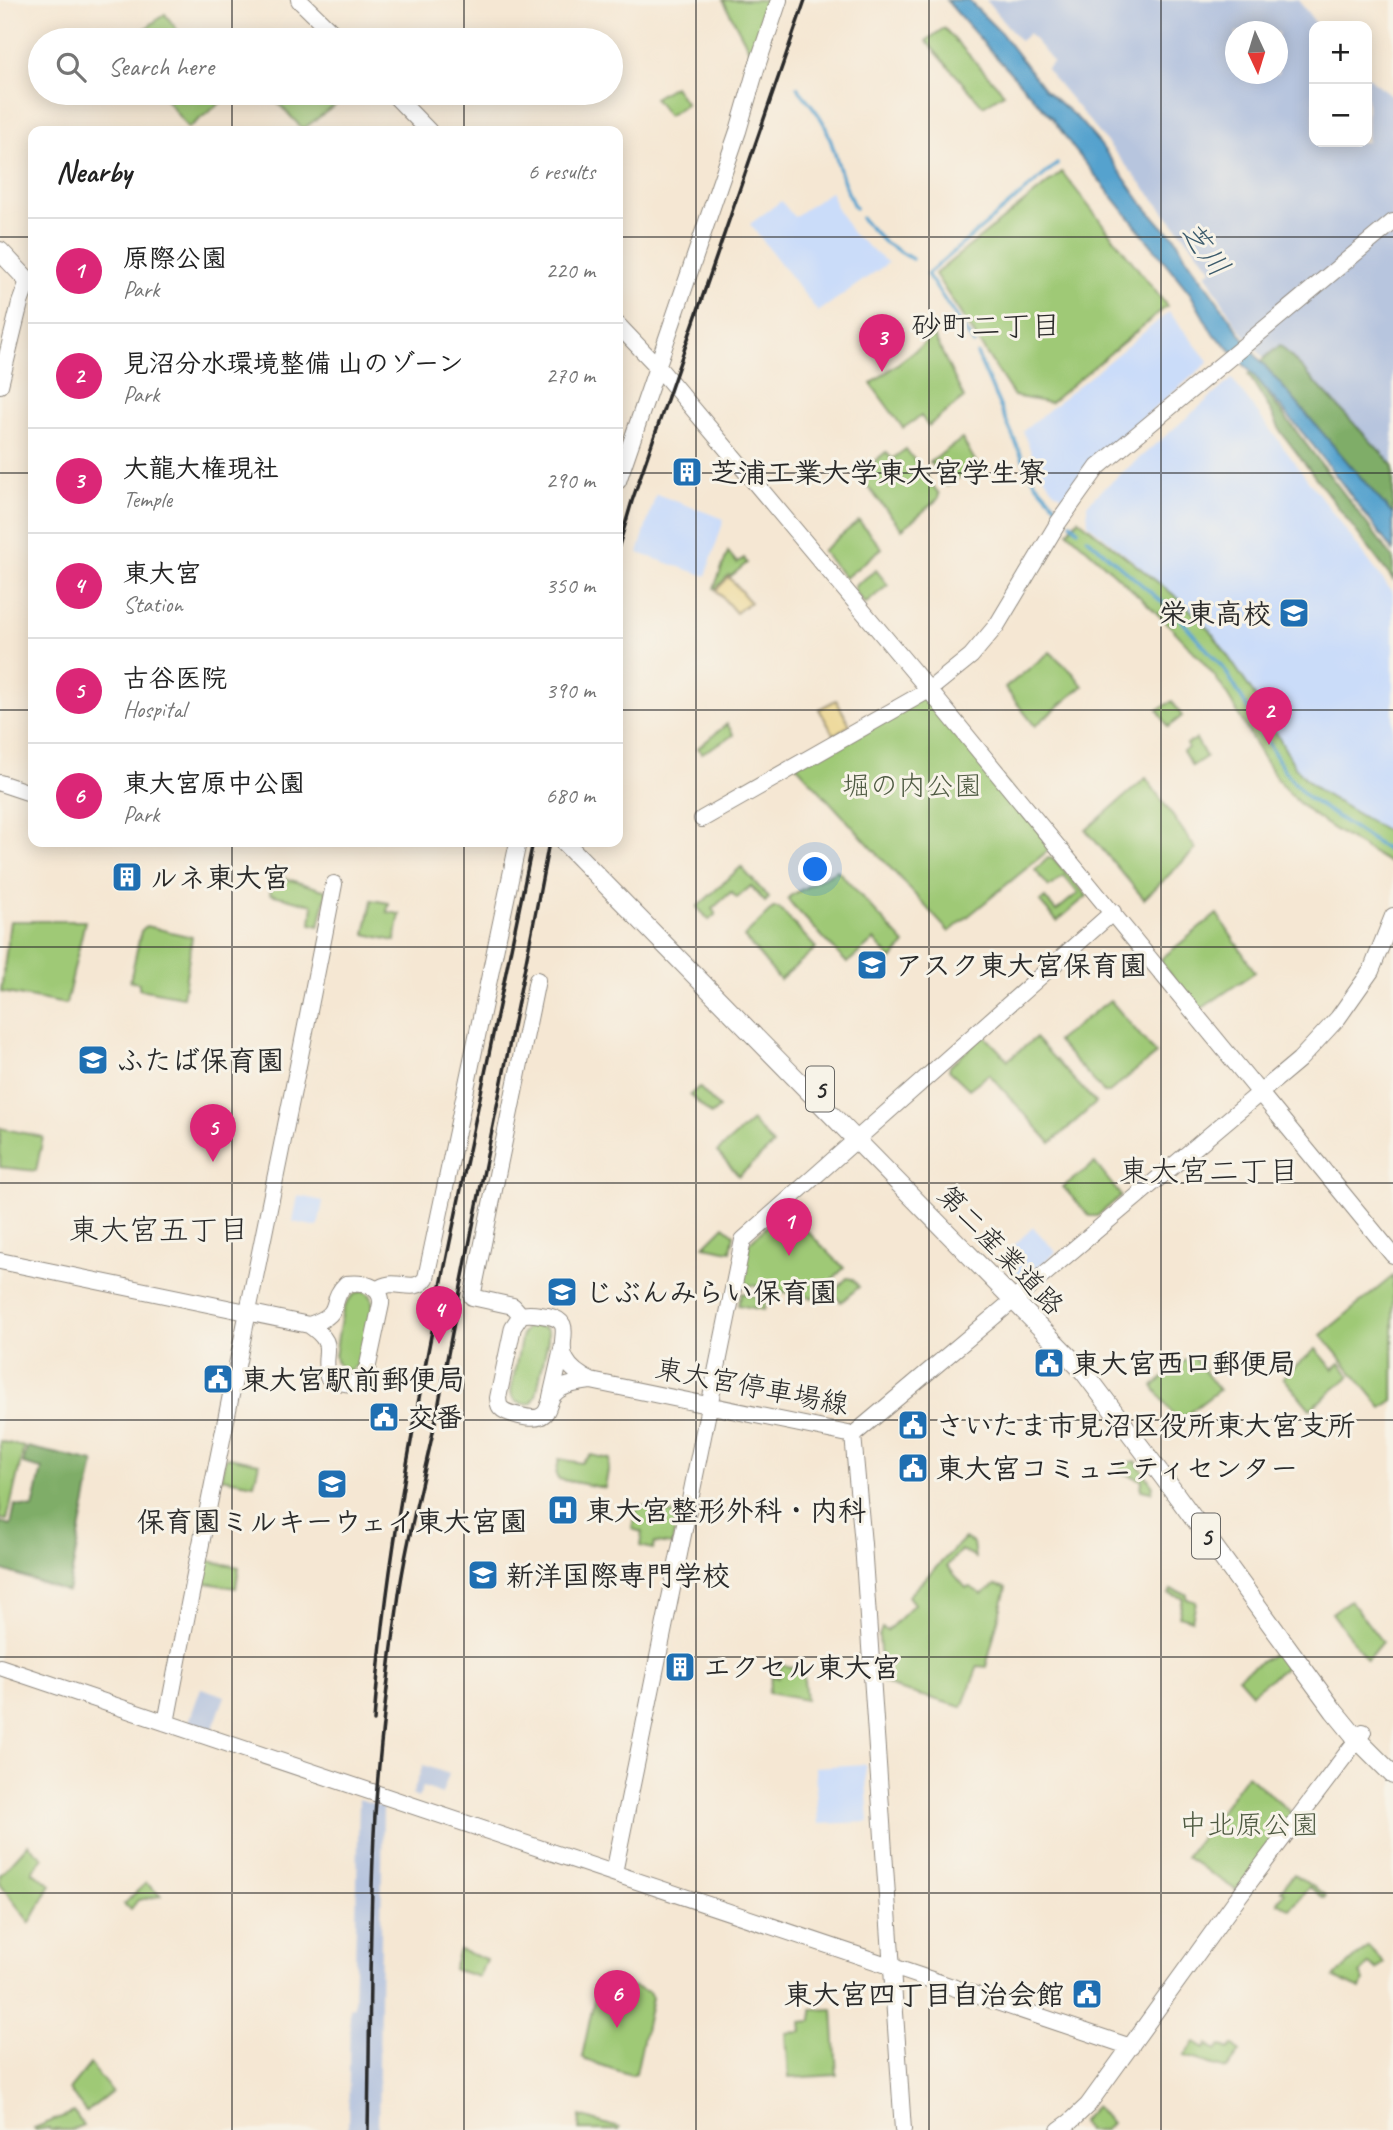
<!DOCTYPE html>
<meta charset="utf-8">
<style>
body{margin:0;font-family:Caveat,"Klee One",sans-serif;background:#f2f2f2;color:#222}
.controls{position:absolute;right:21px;top:21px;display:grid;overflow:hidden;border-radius:14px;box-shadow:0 4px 18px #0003}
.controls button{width:63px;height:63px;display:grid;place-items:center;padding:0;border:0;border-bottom:2px solid #e0e0e0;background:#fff;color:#222;font:35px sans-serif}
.compass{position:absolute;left:1225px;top:21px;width:63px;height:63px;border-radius:50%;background:#fff;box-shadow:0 4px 18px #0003;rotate:176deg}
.you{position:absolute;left:816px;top:870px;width:24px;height:24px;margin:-18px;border:5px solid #fff;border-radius:50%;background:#1a73e8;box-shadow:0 0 0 10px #1a73e833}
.badge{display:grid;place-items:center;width:46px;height:46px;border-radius:50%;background:#db2777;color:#fff;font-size:23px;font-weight:700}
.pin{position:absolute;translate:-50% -58px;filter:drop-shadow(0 2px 4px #0008)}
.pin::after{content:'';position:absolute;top:37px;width:24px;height:21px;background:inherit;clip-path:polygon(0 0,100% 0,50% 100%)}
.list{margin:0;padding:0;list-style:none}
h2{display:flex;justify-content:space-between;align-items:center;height:91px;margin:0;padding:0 28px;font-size:30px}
h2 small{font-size:23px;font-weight:400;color:#767676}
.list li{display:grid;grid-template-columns:46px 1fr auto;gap:21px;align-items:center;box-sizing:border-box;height:105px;padding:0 28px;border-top:2px solid #e0e0e0}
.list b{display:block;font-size:26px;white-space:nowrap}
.list p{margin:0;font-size:23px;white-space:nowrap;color:#767676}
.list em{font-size:23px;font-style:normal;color:#767676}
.icon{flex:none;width:38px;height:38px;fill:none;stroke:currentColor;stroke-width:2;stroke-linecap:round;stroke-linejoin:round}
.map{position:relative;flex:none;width:1393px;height:2130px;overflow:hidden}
.search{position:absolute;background:#fff;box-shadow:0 4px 18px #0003;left:28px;top:28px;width:595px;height:77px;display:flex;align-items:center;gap:18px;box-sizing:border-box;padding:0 24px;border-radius:38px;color:#767676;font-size:26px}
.panel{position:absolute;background:#fff;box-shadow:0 4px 18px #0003;left:28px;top:126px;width:595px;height:721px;border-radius:14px}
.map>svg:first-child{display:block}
.built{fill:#cadcf9}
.industrial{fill:#b7c5de;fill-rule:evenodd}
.green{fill:#9fc976;stroke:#657a50;stroke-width:2}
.forest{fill:#7fad67;stroke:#556c49;stroke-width:2}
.sand{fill:#eeda9e;stroke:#8c8264;stroke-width:2}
.water{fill:#55a2ce;stroke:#40667c;stroke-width:2}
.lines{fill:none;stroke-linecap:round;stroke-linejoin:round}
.stream{stroke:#55a2ce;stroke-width:3.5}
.secondary-casing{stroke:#90897f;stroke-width:18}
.primary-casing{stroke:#90897f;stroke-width:20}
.secondary{stroke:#fff;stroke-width:16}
.primary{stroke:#fff;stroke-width:18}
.rail{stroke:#2b2b2b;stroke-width:3.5}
.grid{fill:none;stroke:#2b2b2b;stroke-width:2;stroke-opacity:0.55}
.labels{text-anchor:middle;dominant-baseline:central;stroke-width:6;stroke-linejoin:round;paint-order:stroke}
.shield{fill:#f7f3e8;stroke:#686764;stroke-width:2}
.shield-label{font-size:26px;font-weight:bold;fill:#2b2b2b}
.poi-label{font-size:28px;font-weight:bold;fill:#2b2b2b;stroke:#f7f3e8;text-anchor:start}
.park-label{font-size:28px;fill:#4e5a42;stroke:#f7f3e8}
.street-label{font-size:28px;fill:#2b2b2b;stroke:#f7f3e8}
.water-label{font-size:30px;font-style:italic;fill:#3c5b6c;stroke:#f7f3e8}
.neighbourhood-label{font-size:30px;fill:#2b2b2b;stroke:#f7f3e8}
</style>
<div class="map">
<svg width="1393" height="2130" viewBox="0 0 1393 2130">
<rect width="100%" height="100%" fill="#f7f3e8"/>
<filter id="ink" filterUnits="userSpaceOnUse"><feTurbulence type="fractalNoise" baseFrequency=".0143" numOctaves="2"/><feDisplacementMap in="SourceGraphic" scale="14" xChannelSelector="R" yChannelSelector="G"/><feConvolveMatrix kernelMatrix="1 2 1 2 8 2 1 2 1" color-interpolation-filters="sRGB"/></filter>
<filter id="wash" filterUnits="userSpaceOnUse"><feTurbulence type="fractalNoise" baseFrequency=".00686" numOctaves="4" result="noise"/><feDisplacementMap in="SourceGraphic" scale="28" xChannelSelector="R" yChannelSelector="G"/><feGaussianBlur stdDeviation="1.57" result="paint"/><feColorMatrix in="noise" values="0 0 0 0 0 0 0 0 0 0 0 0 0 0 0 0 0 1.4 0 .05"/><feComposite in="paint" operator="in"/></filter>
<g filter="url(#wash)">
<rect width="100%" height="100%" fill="#f5e7d3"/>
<!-- built -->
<path class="built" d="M831 191 836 207 852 233 888 263 818 312 750 224 781 201 794 217Z
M1169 312 1209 362 1100 455 1082 473 1064 497 1054 491 1036 465 1023 431Z
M1232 379 1393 593V835L1319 791 1306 779 1295 767 1257 699 1207 626 1182 601 1088 524 1087 505 1096 495Z
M656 494 724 519 706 576 638 553Z
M298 1196 323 1201 318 1227 293 1222Z
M1033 1227 1056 1252 1026 1277H1017L1000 1259Z
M865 1764 869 1822 818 1824 815 1767Z"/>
<!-- industrial -->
<path class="industrial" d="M986 0H1298L1318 26H1314V142H1367V76L1393 97V469L1268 363 1235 323 1206 274 1212 269 1046 69 1053 62 1029 33 1020 41ZM1236 32H1278V74H1236Z
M201 1688 225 1696 212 1731 188 1724Z
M423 1765 449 1774 442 1794 423 1787 418 1798 412 1795Z
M359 1799 383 1807 378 2130H348L350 2008 354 2007Z"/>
<!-- green -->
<path class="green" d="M723 0H769L751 53Z
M165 14 185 40H130Z
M944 28 1004 93 983 106 926 41Z
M674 86 686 104 668 116 654 98Z
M161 93H224L228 97 188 128Z
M268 93H352L303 129Z
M1062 172 1167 306 1050 403 1014 396 935 274Z
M934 336 964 398 928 426 921 416 903 428 871 384Z
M962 439 977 464 947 486 930 462Z
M906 449 939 494 938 499 902 529 858 475 886 452 892 459Z
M1078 519 1179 599 1210 630 1257 699 1295 767 1306 779 1319 791 1393 835V865C1354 841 1310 820 1281 784 1254 750 1239 708 1213 674 1170 621 1118 577 1068 532Z
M859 521 882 548 845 578 822 551Z
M728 552 737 563 744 558 747 563 731 576 729 575 716 589 714 588Z
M876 570 888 585 865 604 854 591 855 586Z
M1050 652 1073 673 1083 686 1035 726 1005 688Z
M929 690 1056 844 949 932 796 765Z
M1172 701 1182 716 1168 727 1158 710Z
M727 724 734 735 702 753 698 748Z
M1196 739 1206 757 1192 766 1183 751 1188 748 1187 744Z
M1146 778 1196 849 1144 899 1086 830Z
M1048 858 1054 859 1087 896 1057 921 1040 902 1045 898 1056 911 1078 893 1064 876 1049 887 1035 870Z
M741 867 769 898 765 902 751 886 737 898 731 892 712 909 716 914 709 920 697 907Z
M837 870 905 944 892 960 874 940 847 963 788 900 790 896Z
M274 875 327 891 319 926 311 924 313 905 270 894Z
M372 900 389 903 387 912 400 914 395 941 365 934Z
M773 908H779L816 948 780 980 744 937Z
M1217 914 1255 972 1201 1009 1161 964 1162 958Z
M10 921H85L66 1004 1 992Z
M146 926 192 937 183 997 139 989V983L130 981 141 931Z
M1110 1000 1156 1054 1109 1092H1104L1057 1041Z
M984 1035 1008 1060 1035 1038 1096 1103 1051 1143 989 1074 969 1089 949 1070 950 1066Z
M699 1087 719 1108 711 1115 690 1095Z
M752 1121 773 1145 739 1176 717 1152Z
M0 1128 43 1137 36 1171 0 1167Z
M1095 1163 1121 1196 1097 1216H1089L1063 1187Z
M785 1209 844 1268 813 1298 741 1283 749 1243Z
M724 1226 734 1234 731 1251 704 1246Z
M1393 1276V1400L1382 1408 1321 1335Z
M847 1278 852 1279 859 1287 841 1302 833 1292Z
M364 1291 369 1294 372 1298 373 1308 360 1362 351 1370C341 1370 337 1366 335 1356 339 1336 339 1293 364 1291Z
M742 1293 766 1299 764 1310 738 1305Z
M530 1325 545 1328 548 1332V1339L536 1396 532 1403C521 1405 512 1403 511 1391L522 1334 526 1328Z
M1316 1349 1333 1369 1340 1363 1350 1376 1310 1409 1283 1377Z
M1192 1355 1219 1390 1178 1421 1153 1386Z
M0 1441 24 1447 7 1520 0 1519Z
M591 1455 610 1459 605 1488 558 1479 556 1475 559 1459 581 1463Z
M229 1457 259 1463 254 1484 221 1478 225 1459Z
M1136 1461 1153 1486 1151 1492 1141 1490 1142 1480 1120 1472 1122 1464Z
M638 1505 675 1514 677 1518 672 1545 655 1543 653 1549 640 1546 642 1532 632 1529Z
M965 1538 973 1543 975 1558 961 1550 947 1566 966 1588 970 1587 982 1594 995 1585 1006 1588 986 1667 978 1666 962 1707 901 1690 882 1682 879 1636 882 1628 887 1631 914 1604 908 1596Z
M204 1560 239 1567 236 1588 200 1582Z
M1171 1590 1187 1594V1599L1196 1602 1192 1620 1179 1616 1183 1598 1169 1594Z
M1350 1600 1382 1642 1367 1660 1332 1613Z
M1276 1652 1287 1666 1252 1693 1238 1677Z
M781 1664 803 1671 806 1700 768 1693 772 1676 779 1678Z
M1247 1775 1295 1816 1236 1890 1186 1857Z
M28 1844 43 1858 32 1871 51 1885 30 1923 0 1884V1875Z
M1294 1874 1326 1895 1324 1898 1309 1887 1290 1910 1278 1902 1285 1892 1281 1890Z
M146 1883 161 1896 138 1900 131 1909 123 1904Z
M1368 1946 1384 1963 1377 1970 1369 1964 1360 1974 1364 1980 1361 1989 1334 1978Z
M459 1950 486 1959 479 1977 453 1969Z
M603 1977 649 1992 652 1998 636 2073 631 2075 585 2060 582 2057 598 1981Z
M833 2009 837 2075 789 2078 786 2033 802 2032 801 2022 812 2021V2010Z
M1195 2042 1205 2048 1207 2044 1216 2050 1221 2045 1229 2049 1233 2045 1240 2052 1227 2069 1184 2056Z
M90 2064 112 2092 86 2112 69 2090Z
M1095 2106 1111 2123 1104 2130H1087L1081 2122Z
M74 2112 83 2125 71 2130H51L48 2128 36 2130 34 2128Z
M580 2116 619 2128 618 2130H579Z"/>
<!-- forest -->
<path class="forest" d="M1280 345 1393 465V515L1261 361Z
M1251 372 1393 558V580L1281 432 1271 411 1248 374Z
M27 1447 94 1462 68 1592 0 1569V1522L11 1525 15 1505 33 1508 42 1469 23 1464Z"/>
<!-- sand -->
<path class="sand" d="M729 577 750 602 736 613 716 590Z
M836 700 850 725 834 735 819 709Z"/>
<!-- water -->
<path class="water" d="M946 0H968L1001 33 1045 90 1078 119 1100 144 1142 203 1162 226 1175 237 1184 254 1257 357 1393 515V551L1312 444 1259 381 1224 343 1213 334 1190 293 1074 149 1052 118 988 48Z"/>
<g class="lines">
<!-- stream -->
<path class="stream" d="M797 87C807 100 820 113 826 128 837 155 841 182 855 208
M861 218 884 242 912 259
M974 344 927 274 1057 164
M977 354 1026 466 1035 482 1058 508
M1071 523 1078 530
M1087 538 1175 613 1225 670 1286 773 1307 797 1393 854"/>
</g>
</g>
<g filter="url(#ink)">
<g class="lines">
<!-- secondary casing -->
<g class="secondary-casing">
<path id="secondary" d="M299 0 340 40
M392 93 429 131
M618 325 658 367 929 690 1393 1255
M0 385 20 303 28 281
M618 481 738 131 756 69 779 0
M0 783 33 794
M702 819 929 690 971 656 997 625 1058 523 1098 467 1393 222
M0 1261 309 1325C339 1346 321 1350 328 1377 338 1383 355 1387 365 1379L381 1304C383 1285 361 1282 346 1284 327 1302 346 1313 309 1325
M377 1290C394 1275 414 1296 426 1278L518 842
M521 1315 513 1306 472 1297 537 980
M591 1381C577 1383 557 1385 551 1399 548 1406 548 1414 539 1417 532 1420 506 1414 501 1408 498 1405 499 1403 498 1398L513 1327 521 1315C530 1312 538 1315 548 1316 577 1322 555 1342 566 1360 571 1370 581 1376 591 1381L853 1435
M551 1397 562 1349
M853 1435 1299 1060 1338 1018 1371 971 1393 916
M853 1435 863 1544 903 2130
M0 1667 1131 2047
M166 1723C219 1443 280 1164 334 884
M614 1873 743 1240 1113 912
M1059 2130 1070 2122 1088 2105 1236 1900 1363 1732"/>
</g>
<!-- primary casing -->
<g class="primary-casing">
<path id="primary" d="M0 251 33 286
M564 842 1084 1372 1164 1478 1334 1711 1357 1739 1393 1775"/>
</g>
<!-- secondary -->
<use href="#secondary" class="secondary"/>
<!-- primary -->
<use href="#primary" class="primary"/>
<!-- rail -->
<path class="rail" d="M618 549 632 501 805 0
M374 1721C385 1566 415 1414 446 1261 475 1121 504 982 533 842
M368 2130C370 2025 369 1920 375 1815 380 1741 389 1667 399 1594 408 1531 426 1470 438 1408 472 1219 514 1031 549 842"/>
</g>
</g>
<!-- grid -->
<path class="grid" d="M232 0V40M464 0V40M696 0V2130M929 0V2130M1161 0V2130M232 93V131M464 93V131M0 237H33M618 237H1393M0 473H33M618 473H1393M0 710H33M618 710H1393M232 842V2130M464 842V2130M0 947H1393M0 1183H1393M0 1420H1393M0 1657H1393M0 1893H1393"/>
<!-- icons -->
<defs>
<g id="building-square" transform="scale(1.575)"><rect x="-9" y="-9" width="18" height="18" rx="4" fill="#1f6fb2" stroke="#f7f3e8"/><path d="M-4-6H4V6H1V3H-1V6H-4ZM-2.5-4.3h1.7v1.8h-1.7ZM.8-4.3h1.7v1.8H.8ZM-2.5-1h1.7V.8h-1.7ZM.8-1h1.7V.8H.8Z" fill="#fff"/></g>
<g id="school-square" transform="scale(1.575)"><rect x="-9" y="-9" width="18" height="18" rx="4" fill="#1f6fb2" stroke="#f7f3e8"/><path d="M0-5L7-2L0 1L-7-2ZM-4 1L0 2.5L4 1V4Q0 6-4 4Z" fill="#fff"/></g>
<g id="civic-square" transform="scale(1.575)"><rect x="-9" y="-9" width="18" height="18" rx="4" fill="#1f6fb2" stroke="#f7f3e8"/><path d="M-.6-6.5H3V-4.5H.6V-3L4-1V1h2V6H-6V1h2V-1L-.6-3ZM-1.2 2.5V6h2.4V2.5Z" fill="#fff"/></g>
<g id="hospital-square" transform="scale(1.575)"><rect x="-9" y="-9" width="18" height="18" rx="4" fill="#1f6fb2" stroke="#f7f3e8"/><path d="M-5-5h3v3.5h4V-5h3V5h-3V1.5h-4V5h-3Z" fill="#fff"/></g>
<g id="university-square" transform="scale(1.575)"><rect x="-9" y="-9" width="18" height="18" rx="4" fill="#1f6fb2" stroke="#f7f3e8"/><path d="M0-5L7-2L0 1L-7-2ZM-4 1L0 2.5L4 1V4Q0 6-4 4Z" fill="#fff"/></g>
</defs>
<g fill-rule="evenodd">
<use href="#building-square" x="687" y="472"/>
<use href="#school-square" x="1294" y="613"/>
<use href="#building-square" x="127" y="877"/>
<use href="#school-square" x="872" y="965"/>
<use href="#school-square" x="93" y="1060"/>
<use href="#school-square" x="562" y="1292"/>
<use href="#civic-square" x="1049" y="1363"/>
<use href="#civic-square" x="218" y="1379"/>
<use href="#civic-square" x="384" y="1417"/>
<use href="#civic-square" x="913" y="1425"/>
<use href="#civic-square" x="913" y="1468"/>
<use href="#school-square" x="332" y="1484"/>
<use href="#hospital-square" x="563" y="1510"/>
<use href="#university-square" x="483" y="1575"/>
<use href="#building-square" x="680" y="1667"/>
<use href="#civic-square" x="1087" y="1994"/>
</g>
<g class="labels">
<!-- shield labels -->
<g class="shield">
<rect x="806" y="1066.5" width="28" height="45" rx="5"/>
<rect x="1192" y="1513.5" width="28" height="45" rx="5"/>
</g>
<g class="shield-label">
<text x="820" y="1089">5</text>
<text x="1206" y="1536">5</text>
</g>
<!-- poi labels -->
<g class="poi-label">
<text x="710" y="472">芝浦工業大学東大宮学生寮</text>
<text x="1271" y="613" text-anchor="end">栄東高校</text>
<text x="150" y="877">ルネ東大宮</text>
<text x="895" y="965">アスク東大宮保育園</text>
<text x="116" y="1060">ふたば保育園</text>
<text x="585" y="1292">じぶんみらい保育園</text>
<text x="1072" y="1363">東大宮西口郵便局</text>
<text x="241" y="1379">東大宮駅前郵便局</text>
<text x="407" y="1417">交番</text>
<text x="936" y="1425">さいたま市見沼区役所東大宮支所</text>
<text x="936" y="1468">東大宮コミュニティセンター</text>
<text x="586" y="1510">東大宮整形外科・内科</text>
<text x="332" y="1521" text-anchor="middle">保育園ミルキーウェイ東大宮園</text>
<text x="506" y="1575">新洋国際専門学校</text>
<text x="703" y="1667">エクセル東大宮</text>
<text x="1064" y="1994" text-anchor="end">東大宮四丁目自治会館</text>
</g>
<!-- park labels -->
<g class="park-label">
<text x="912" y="785">堀の内公園</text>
<text x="1249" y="1824">中北原公園</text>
</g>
<!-- street labels -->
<g class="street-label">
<text transform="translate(1001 1250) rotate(46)">第二産業道路</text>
<text transform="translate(752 1386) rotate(11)">東大宮停車場線</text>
</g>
<!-- water labels -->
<g class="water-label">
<text transform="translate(1205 249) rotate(52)">芝川</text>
</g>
<!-- neighbourhood labels -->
<g class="neighbourhood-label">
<text x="986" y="326">砂町二丁目</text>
<text x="1209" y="1171">東大宮二丁目</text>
<text x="159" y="1230">東大宮五丁目</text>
</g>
</g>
</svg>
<div class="controls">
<button>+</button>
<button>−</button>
</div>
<svg class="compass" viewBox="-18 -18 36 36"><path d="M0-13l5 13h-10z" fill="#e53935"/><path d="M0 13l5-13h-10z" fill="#767676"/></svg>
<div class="you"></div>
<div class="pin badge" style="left:789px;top:1256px">1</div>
<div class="pin badge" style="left:1269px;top:745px">2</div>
<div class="pin badge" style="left:882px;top:372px">3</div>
<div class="pin badge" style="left:439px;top:1344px">4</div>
<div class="pin badge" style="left:213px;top:1162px">5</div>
<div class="pin badge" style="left:617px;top:2028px">6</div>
<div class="search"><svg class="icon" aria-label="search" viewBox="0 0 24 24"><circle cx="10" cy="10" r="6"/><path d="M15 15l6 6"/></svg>Search here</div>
<section class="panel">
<h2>Nearby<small>6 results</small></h2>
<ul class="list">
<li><span class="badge">1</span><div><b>原際公園</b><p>Park</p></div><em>220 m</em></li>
<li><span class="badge">2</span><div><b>見沼分水環境整備 山のゾーン</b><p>Park</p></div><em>270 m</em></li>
<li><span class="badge">3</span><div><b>大龍大権現社</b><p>Temple</p></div><em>290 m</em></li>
<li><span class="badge">4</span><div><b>東大宮</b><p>Station</p></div><em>350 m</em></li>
<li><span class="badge">5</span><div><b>古谷医院</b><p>Hospital</p></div><em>390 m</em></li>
<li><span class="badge">6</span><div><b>東大宮原中公園</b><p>Park</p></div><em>680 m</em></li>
</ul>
</section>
</div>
